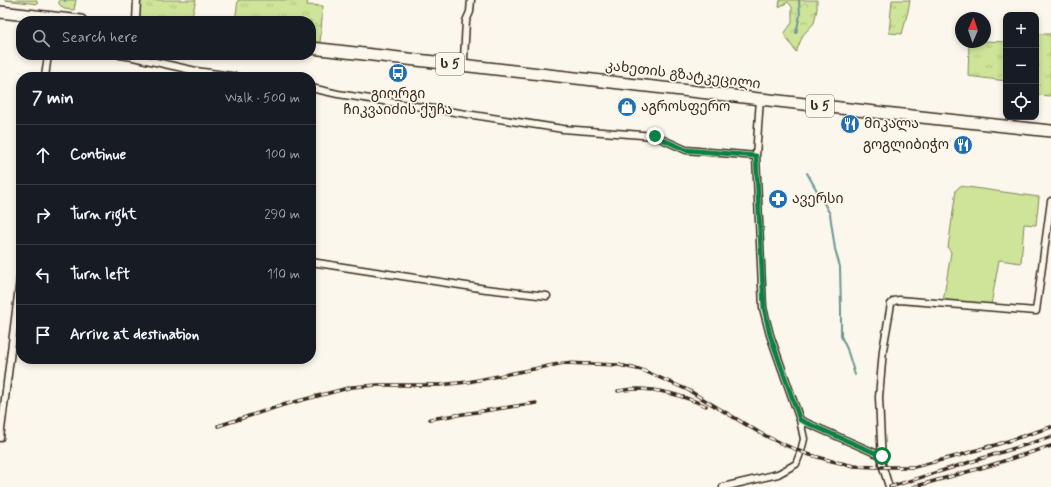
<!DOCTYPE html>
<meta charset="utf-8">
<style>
body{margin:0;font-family:Mynerve,"Noto Sans Georgian",sans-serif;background:#242831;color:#f1f3f6}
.controls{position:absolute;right:12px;top:12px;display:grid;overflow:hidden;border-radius:8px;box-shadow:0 2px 6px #0003}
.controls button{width:36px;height:36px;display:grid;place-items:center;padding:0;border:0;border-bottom:1px solid #363941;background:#171b24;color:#f1f3f6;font:20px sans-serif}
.compass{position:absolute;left:955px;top:12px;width:36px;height:36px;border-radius:50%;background:#171b24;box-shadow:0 2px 6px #0003;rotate:2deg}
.stop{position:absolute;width:12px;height:12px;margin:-9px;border:3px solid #0b8043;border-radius:50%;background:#fff}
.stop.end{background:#0b8043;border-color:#fff;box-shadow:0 1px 4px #0008}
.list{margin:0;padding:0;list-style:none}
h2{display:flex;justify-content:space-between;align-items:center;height:52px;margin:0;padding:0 16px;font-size:17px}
h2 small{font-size:13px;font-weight:400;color:#9ea1a6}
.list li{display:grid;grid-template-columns:26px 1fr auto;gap:12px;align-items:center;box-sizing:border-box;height:60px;padding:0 16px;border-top:1px solid #363941}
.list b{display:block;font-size:15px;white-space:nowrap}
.list em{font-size:13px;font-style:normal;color:#9ea1a6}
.icon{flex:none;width:22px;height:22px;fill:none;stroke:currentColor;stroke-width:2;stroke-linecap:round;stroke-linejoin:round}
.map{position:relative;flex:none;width:1051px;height:487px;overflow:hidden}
.search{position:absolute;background:#171b24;box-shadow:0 2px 6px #0003;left:16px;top:16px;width:300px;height:44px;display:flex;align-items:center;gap:10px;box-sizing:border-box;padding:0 14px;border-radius:16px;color:#9ea1a6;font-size:15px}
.panel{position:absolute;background:#171b24;box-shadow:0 2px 6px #0003;left:16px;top:72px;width:300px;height:292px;border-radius:16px}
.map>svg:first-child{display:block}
.grass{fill:url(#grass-tufts);stroke:#84875c}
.forest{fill:url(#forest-crowns);stroke:#84875c}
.park{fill:#cde499;stroke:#84875c}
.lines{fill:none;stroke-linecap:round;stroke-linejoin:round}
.stream{stroke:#6c9694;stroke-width:2}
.street-casing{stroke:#3b2a1e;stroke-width:9}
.highway-casing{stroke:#3b2a1e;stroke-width:14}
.street{stroke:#fbf7ec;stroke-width:6}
.highway{stroke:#fbf7ec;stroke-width:11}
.rail-casing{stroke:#3b2a1e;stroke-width:3.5}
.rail{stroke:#fbf7ec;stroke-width:2;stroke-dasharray:6;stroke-linecap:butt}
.route{stroke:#0b8043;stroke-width:5}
.labels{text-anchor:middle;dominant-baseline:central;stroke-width:3.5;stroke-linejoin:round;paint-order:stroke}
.shield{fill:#fbf7ec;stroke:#75685c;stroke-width:1}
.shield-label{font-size:13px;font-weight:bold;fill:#3b2a1e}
.street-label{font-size:14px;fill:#3b2a1e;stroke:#fbf7ec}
.poi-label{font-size:14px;fill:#3b2a1e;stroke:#fbf7ec;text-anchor:start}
</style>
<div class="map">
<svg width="1051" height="487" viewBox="0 0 1051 487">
<defs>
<pattern id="grass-tufts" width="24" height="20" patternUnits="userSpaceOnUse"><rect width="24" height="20" fill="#cde499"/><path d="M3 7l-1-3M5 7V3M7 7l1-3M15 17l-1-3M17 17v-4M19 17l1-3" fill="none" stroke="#b1c483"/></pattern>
<pattern id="forest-crowns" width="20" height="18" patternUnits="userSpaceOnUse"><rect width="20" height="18" fill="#cde499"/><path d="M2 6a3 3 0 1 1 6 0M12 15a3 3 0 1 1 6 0" fill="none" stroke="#b1c483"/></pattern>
</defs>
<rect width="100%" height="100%" fill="#fbf7ec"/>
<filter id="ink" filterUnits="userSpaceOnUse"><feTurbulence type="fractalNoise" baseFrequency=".025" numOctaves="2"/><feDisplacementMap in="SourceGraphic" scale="8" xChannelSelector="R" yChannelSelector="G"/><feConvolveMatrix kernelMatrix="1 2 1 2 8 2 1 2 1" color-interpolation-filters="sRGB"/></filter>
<g filter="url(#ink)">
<!-- grass -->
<path class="grass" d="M4 0H36L38 4Z
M59 0H76L74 10 64 9 59 4Z
M137 0H196L191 21H149L136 19Z
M238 0H308L307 5 323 6 320 43 311 42V21H235Z
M892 0H910L908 11 902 34 889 33Z
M1040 34H1051V96L1036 95V35Z
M985 41 1006 42V81L968 76 969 42H985Z"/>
<!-- forest -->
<path class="forest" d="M780 0H817V9L814 23 803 35 796 52 784 34 792 23V7L788 2 779 7Z"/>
<!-- park -->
<path class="park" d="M960 186 1039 197 1036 225 1024 224 1021 263 999 260 991 305 943 302 951 252 948 248 956 190Z"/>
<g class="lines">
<!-- stream -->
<path class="stream" d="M65 1V0
M796 33 800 15 799 0
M807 173 830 214 835 249 840 267 841 308V336L847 349 855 375"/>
<!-- street casing -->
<g class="street-casing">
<path id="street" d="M136 21 137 0
M120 55 133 57 196 71 238 77
M463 65 464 59 466 21 470 12 471 0
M45 77 48 55
M311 88 338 94 563 129 655 136 686 150 756 156
M311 262 486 289 547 296
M800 420 882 456
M0 438 21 271
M723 487 778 474 796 464 801 451 804 439 800 420 770 335 763 308 756 156 760 99
M889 487 882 464 879 397 883 350 891 304 894 301 899 300 1036 311 1051 201"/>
</g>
<!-- highway casing -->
<g class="highway-casing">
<path id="highway" d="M0 12 81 21
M311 48 884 113 1051 131"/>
</g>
<!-- street -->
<use href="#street" class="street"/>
<!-- highway -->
<use href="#highway" class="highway"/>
<!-- rail casing -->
<g class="rail-casing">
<path id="rail" d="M618 391C624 390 630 389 636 389 660 389 684 396 706 406
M430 419 536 403
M218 426 283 405 352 387 378 385H439L468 382 564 363 619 365 642 370 688 390 760 433 780 443 807 454 832 461 854 466 875 467H914L961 455 990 446
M986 448 1051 427
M890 487 999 453 1051 437
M913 487 988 466 1051 446"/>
</g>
<!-- rail -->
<use href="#rail" class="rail"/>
</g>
</g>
<g class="lines" filter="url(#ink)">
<!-- route -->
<path class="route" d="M655 136 686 150 756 156 764 308 770 335 800 420 882 456"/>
</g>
<!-- icons -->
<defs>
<g id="bus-disc" transform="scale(1)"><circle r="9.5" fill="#1f6fb2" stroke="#fbf7ec"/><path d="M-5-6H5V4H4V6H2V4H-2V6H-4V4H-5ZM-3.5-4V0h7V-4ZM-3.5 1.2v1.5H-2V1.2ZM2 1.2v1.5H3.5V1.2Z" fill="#fff"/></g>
<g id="shop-disc" transform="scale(1)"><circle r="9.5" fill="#1f6fb2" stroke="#fbf7ec"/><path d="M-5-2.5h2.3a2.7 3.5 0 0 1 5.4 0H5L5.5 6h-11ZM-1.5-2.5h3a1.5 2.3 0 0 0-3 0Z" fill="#fff"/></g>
<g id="restaurant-disc" transform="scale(1)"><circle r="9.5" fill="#1f6fb2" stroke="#fbf7ec"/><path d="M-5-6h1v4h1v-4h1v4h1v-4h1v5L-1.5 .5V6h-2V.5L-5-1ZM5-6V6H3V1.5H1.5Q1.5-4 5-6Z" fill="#fff"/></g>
<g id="pharmacy-disc" transform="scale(1)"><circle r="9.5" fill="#1f6fb2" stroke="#fbf7ec"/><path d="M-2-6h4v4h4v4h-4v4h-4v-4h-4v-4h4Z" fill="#fff"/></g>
</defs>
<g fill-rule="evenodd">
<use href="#bus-disc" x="398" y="73"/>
<use href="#shop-disc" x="627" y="107"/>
<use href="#restaurant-disc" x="850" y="124"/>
<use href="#restaurant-disc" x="963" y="145"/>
<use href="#pharmacy-disc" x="778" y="199"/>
</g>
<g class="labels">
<!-- shield labels -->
<g class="shield">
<rect x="436" y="53" width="28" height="22" rx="3"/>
<rect x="806" y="95" width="28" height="22" rx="3"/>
</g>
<g class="shield-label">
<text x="450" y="64">ს 5</text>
<text x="820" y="106">ს 5</text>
</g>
<!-- street labels -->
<g class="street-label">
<text transform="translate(683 75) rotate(7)">კახეთის გზატკეცილი</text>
</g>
<!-- poi labels -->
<g class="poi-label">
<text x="398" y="94" text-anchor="middle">გიორგი<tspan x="398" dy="16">ჩიკვაიძის ქუჩა</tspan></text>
<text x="641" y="107">აგროსფერო</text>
<text x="864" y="124">მიკალა</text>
<text x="949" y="145" text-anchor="end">გოგლიბიჭო</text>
<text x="792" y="199">ავერსი</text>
</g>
</g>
</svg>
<div class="controls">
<button>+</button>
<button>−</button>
<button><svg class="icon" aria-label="locate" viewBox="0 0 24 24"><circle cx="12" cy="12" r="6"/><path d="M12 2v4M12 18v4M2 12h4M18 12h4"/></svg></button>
</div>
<svg class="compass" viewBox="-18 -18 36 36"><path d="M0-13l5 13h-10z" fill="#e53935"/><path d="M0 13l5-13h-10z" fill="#9ea1a6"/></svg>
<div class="stop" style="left:882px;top:456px"></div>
<div class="stop end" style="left:655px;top:136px"></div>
<div class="search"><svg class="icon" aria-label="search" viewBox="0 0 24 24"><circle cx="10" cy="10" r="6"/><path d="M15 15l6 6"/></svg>Search here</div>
<section class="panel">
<h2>7 min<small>Walk · 500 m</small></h2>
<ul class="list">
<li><svg class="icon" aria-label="ahead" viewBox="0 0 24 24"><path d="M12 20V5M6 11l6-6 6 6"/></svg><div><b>Continue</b></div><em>100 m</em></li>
<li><svg class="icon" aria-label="right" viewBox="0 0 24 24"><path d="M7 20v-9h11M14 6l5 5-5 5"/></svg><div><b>Turn right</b></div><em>290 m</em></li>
<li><svg class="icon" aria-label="left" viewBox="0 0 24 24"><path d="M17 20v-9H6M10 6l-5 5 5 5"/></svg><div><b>Turn left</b></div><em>110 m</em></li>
<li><svg class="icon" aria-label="arrive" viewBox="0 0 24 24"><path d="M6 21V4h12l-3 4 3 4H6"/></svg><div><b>Arrive at destination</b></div></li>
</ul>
</section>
</div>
